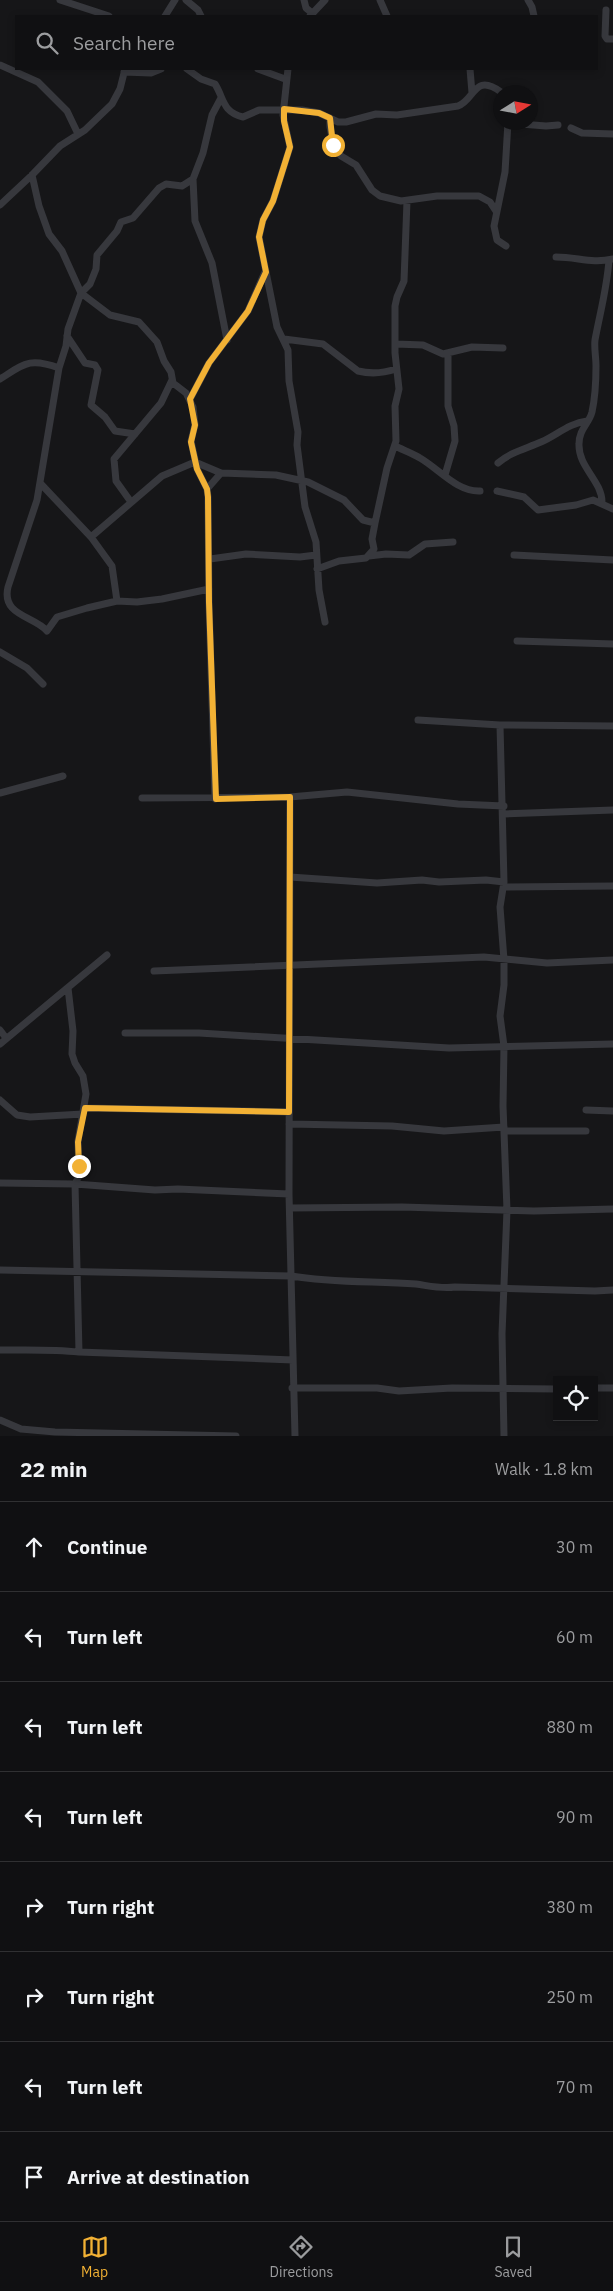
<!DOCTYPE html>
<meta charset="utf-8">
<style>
body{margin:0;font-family:"IBM Plex Sans",sans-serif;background:#19191b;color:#f1f3f6}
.controls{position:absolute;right:15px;bottom:15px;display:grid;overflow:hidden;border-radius:0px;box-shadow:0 2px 8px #0003}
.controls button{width:45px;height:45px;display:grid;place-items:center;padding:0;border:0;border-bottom:1px solid #303032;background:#101012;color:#f1f3f6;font:25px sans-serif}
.compass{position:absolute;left:493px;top:85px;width:45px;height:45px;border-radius:50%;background:#101012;box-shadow:0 2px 8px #0003;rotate:79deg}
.stop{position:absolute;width:15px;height:15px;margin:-11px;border:4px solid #f2b134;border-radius:50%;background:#fff}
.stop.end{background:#f2b134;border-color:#fff;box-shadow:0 1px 5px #0008}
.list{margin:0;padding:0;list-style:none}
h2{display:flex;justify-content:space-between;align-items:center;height:65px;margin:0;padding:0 20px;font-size:21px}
h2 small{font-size:16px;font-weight:400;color:#9c9d9f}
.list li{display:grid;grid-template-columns:32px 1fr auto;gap:15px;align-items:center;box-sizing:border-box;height:90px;padding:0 20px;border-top:1px solid #303032}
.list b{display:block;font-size:19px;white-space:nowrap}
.list em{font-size:16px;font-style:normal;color:#9c9d9f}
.icon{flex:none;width:28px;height:28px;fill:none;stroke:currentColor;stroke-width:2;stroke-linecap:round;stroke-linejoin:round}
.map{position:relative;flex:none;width:613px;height:1436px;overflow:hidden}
.search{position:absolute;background:#101012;box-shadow:0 2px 8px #0003;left:15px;right:15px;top:15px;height:55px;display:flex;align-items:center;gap:12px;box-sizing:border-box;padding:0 18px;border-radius:0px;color:#9c9d9f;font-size:19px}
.sheet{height:785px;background:#101012}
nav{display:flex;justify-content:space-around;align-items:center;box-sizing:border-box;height:70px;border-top:1px solid #303032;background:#101012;font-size:14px;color:#9c9d9f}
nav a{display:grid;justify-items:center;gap:2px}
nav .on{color:#f2b134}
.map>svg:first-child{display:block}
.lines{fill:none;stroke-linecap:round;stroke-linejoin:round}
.minor{stroke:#37383d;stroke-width:7}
.route{stroke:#f2b134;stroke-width:6}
</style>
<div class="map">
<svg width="613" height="1436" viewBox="0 0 613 1436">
<rect width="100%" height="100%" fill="#161618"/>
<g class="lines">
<!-- minor -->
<path class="minor" d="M60 0 109 16
M186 0 198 10 201 16
M304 0 306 8 312 13
M380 0 387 16
M528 0 532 7 534 16
M606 10 605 36 607 39H613
M165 16 175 0
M310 16 325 0
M0 65 38 82 67 111 78 134
M187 69 201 79 215 84C224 98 222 112 243 117L259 110H302L319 113 338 122H346L376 114 397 115 458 106C475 100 474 72 501 92
M258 69 285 79
M288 69 283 115 290 147 273 201 263 220 259 237 277 327 288 350 289 381 298 432 297 445 305 507 316 542 319 590 325 622
M470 69 472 93
M124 72 151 73 161 69
M330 118V127L334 148 341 156 356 165 372 190 380 196 401 201 437 196H479L490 202 496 211
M508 123 546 126 558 125
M571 128 582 133 613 134
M32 175 39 206 49 234 62 251 81 293 68 329 66 346 59 368 37 500 8 587C1 616 35 616 47 631L57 617 87 608 117 601 137 602 162 599 209 589
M193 179 195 221 212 263 227 340
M0 205 32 175 60 146 85 130 112 104 120 89 125 69
M506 246 497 240 494 226 505 172 508 122
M556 257C578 257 591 264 613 259
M81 293 110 315 139 322 157 342 164 361 171 372 173 383 186 393 193 407 195 425 191 441 197 469 207 489 208 497 209 602 215 799
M81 293 90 284 96 269 97 255 117 231 121 222 133 218 159 188 166 184 182 186 193 179 203 153 212 115 221 98
M67 336 85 363 95 365 98 370 91 405 105 417 115 431 135 434
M284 339 323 344 358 371C370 374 384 373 396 369
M396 344 423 345 443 354 472 347 503 348
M0 379C24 364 29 357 59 368
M190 399 209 363 248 311 265 272
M395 446C403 450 412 453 420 458 439 469 457 492 480 491
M498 463C511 452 525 449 541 442 557 435 569 423 587 421
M445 475 455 441 454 426 448 406V354
M40 483 91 537 112 566 117 601
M207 489 221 473
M497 491 524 497 538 510 576 505 593 500 613 509
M131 502 116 481 114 459 161 403 172 380
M602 502C602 481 578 467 579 444 579 429 589 424 592 412 595 398 596 381 596 366 596 357 594 348 595 340 600 313 607 288 609 260
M91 537 162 476 195 462 221 473 276 475 308 482 344 500 363 520 375 523
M514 555 613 560
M369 556 386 554 409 555 425 544 453 542
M210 559 246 554 300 557 316 555
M317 569 339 561 366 558 374 549 372 539 375 523 387 468 396 441 395 406 399 389 395 353V306L397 297 404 281 407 201
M517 641 613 644
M0 652 27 668 43 684
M418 720 500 725 613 726
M500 725 504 882 500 907 504 960V985L500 1016 504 1046 503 1106 507 1210 502 1334 504 1436
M0 793 63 776
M290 797 289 1194 295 1436
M142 798 290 797 347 792 458 804 504 806
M504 814 613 810
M290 877 377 883 422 880 439 882 486 880 504 882
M504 887 613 886
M154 971 484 957 547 963 613 960
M68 988 73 1031 72 1054 75 1063 83 1076 86 1094 78 1141 79 1176 75 1184 79 1352
M0 1030 6 1038
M125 1033H199L449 1048 613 1044
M0 1044 107 955
M0 1100 17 1115 30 1117 83 1114
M85 1108 289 1112
M586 1110 613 1111
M289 1124 392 1126 444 1131 504 1127
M504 1131H586
M0 1183 75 1184 155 1190 178 1189 289 1194
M290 1208 402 1207 534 1211 613 1209
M0 1270 291 1276C333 1283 374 1281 416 1284 430 1286 441 1289 455 1287L595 1291 613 1290
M0 1350C27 1350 52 1349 79 1352L293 1360
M292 1388H377L399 1391 452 1388 557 1389
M594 1388H613
M0 1420 21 1429 55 1432 236 1436"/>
</g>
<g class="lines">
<!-- route -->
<path class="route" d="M79 1166 78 1142 85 1108 289 1112 290 797 216 799 209 602 208 497 207 489 197 469 191 442 195 425 190 399 209 363 248 311 266 272 259 237 263 220 273 201 290 147 284 121V109L319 113 330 118 333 145"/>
</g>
</svg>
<div class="controls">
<button><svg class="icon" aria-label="locate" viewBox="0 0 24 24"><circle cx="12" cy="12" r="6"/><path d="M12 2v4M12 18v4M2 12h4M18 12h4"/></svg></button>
</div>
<svg class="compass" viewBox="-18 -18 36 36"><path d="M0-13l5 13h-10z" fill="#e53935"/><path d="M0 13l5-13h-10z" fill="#9c9d9f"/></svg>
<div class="stop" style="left:333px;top:145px"></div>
<div class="stop end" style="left:79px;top:1166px"></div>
<div class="search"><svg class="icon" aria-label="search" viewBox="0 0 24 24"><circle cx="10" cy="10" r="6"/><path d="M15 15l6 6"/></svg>Search here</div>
</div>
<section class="sheet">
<h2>22 min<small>Walk · 1.8 km</small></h2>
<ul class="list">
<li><svg class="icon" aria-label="ahead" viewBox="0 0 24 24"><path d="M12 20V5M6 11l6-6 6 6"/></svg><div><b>Continue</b></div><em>30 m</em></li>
<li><svg class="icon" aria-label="left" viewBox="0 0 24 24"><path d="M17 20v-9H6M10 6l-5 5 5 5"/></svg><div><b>Turn left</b></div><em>60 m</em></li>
<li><svg class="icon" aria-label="left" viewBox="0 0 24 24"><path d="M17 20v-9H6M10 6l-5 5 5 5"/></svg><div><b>Turn left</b></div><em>880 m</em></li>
<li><svg class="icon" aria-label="left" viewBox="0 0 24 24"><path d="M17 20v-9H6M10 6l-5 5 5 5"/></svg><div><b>Turn left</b></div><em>90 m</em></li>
<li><svg class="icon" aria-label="right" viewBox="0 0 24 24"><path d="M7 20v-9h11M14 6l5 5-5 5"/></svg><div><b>Turn right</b></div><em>380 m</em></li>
<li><svg class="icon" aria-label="right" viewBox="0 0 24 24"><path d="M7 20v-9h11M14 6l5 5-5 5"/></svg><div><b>Turn right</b></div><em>250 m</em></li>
<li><svg class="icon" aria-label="left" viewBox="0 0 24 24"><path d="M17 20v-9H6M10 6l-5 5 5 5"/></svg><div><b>Turn left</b></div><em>70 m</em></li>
<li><svg class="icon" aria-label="arrive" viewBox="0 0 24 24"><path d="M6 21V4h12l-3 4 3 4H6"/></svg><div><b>Arrive at destination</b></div></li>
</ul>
</section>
<nav>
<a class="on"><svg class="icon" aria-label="map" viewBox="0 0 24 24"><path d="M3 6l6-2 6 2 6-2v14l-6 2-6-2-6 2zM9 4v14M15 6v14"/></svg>Map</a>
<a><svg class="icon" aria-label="directions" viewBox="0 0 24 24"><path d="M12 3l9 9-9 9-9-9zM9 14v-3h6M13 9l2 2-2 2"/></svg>Directions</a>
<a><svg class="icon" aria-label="saved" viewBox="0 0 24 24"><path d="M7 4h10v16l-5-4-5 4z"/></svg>Saved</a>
</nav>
